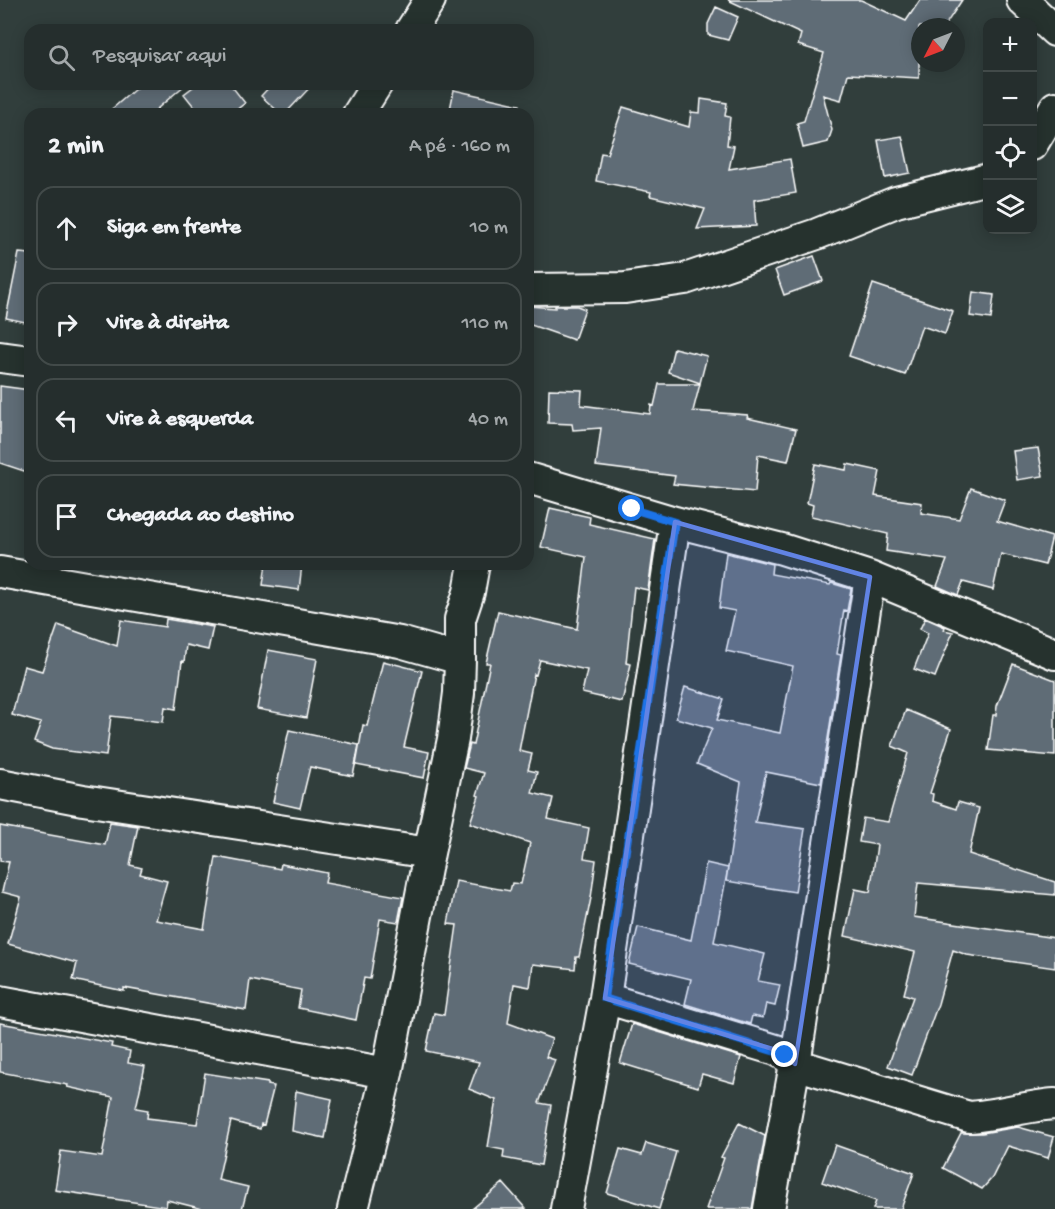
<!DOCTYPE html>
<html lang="pt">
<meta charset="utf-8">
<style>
body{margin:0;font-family:"Gochi Hand",sans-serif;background:#2d3635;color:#f1f3f6}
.controls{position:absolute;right:18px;top:18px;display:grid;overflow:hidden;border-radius:12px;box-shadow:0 3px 15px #0003}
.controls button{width:54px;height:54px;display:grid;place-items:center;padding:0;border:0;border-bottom:2px solid #424a49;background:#252e2d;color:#f1f3f6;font:30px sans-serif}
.compass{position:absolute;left:911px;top:18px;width:54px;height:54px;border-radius:50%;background:#252e2d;box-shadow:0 3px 15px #0003;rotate:228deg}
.stop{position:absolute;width:18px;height:18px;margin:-14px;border:4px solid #1a73e8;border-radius:50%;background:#fff}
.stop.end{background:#1a73e8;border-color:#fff;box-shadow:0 2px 6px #0008}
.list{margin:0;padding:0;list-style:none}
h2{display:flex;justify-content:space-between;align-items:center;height:78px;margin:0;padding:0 24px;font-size:26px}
h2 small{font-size:20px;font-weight:400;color:#a3a8aa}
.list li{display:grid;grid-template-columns:39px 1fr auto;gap:18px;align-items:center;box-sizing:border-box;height:84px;margin:0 12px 12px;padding:0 12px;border:2px solid #424a49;border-radius:18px}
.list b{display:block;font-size:22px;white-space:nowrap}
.list em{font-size:20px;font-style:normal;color:#a3a8aa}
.icon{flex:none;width:33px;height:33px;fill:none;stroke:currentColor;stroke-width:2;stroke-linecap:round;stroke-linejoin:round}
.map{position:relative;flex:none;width:1055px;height:1209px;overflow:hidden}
.search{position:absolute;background:#252e2d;box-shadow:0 3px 15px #0003;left:24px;top:24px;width:510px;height:66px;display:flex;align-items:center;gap:15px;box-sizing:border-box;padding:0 21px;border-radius:18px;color:#a3a8aa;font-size:22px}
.panel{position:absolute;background:#252e2d;box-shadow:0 3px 15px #0003;left:24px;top:108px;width:510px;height:462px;border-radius:18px}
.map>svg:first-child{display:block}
.building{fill:#5e6c76;stroke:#fff;stroke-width:1.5}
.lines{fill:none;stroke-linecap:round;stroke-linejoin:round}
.street-casing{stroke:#fff;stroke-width:34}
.street{stroke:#26332d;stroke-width:30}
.route{stroke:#1a73e8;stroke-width:8}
.marked{fill:#6183e4;fill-opacity:0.2;stroke:#6183e4;stroke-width:4.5;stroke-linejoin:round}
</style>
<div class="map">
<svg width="1055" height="1209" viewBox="0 0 1055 1209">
<rect width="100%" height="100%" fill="#313e3c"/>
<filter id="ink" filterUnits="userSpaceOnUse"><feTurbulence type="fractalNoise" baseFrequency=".0167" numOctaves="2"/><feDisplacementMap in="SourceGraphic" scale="12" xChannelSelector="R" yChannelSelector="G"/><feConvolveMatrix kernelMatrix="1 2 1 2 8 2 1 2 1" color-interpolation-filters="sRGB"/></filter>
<g filter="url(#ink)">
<!-- building -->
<path class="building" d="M728 0H861L906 21 920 0H962L944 27H919V78L848 74 841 100 823 95 832 130 828 142 803 148 797 123 804 121 824 53 798 45 801 34Z
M716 7 738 17 728 40 708 35V24Z
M141 84H186L151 114H106Z
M197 84H230L245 103 231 114H200L184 94Z
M272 84H313L285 114H281L261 96Z
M454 90 520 105 519 114H449Z
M701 99 727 103 725 116 730 117 727 145 734 146 729 169 790 159 796 193 754 200 756 226 697 229 705 209 650 196 651 192 596 181 601 153 607 154 623 107 689 127 691 112 700 113Z
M902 136 910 173 885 178 878 140Z
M19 253 30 254V323L6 318Z
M814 256 823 281 784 295 775 270Z
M873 284 953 311 945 334 922 326 905 375 849 356Z
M973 292 994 295 991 319 970 316Z
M528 306 555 308V306H577L585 309 574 340 528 324Z
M674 348 707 356 700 383 668 372Z
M659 384H700L693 411 748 415 747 418 796 429 788 461 758 455 755 492 673 484 675 476 596 466 601 428 573 430 572 424 548 423 549 389 582 390 581 405 650 414 651 405 654 406Z
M0 386 30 390V473L0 463Z
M1038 448 1043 476 1017 480 1013 451Z
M815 464 846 470 847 464 880 471 875 496 922 503 921 513 959 519 971 488 1005 500 997 521 1052 537 1045 565 1001 554 993 590 963 582 958 595 937 586 947 560 886 551 888 534 811 516 813 505 807 503Z
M550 508 590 517 589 524 655 539 648 590 634 587 626 663 631 664 622 702 582 693 587 670 540 660 536 675 534 674 519 751 532 754 528 770 537 772 532 793 553 798 548 819 589 828 584 858 596 860 591 898 579 957H576L575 969 533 964 530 987 514 984 508 1023 552 1039 546 1057 555 1060 539 1103 551 1105 541 1165 503 1158 504 1150 488 1147 496 1100 469 1089 479 1062 426 1051 434 1013 444 1015 457 925 448 924 456 881 510 891 512 883 521 884 530 843 470 823 479 796 477 795 484 773 464 768 470 744 473 745 490 663H486L498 611 577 629 586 557 541 547Z
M726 553 772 564 771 574 830 585 831 583 851 589 847 611 844 610 837 654 841 655 821 783 766 772 755 822 805 829 795 892 726 881 741 782 697 764 712 728 676 718 685 687 724 699 717 720 780 733 793 666 726 651 735 611 719 608Z
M266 564H302L299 590 263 585Z
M925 618 945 627 944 630 953 632 935 677 914 669 928 633 920 629Z
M166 619 213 627 208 650 186 645 184 662 182 661 176 709 165 707 163 722 111 716 106 756 52 749 34 742 41 723 12 715 24 666 42 671 58 625 117 646 121 620 165 627Z
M268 650 317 659 306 718 257 709Z
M383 661 422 671 404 747 429 752 424 778 356 765 363 725 367 726Z
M1013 664 1055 680V756L988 750 993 715H996L997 706Z
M906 710 951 729 930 793 933 794 932 801 956 809 958 802 979 808 969 854 1055 882V895L918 883 914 917 1055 938V968L967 955 953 950 938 1004 912 1075 888 1066 913 997 904 994 915 952 845 936 855 889 870 892 877 845 859 842 863 818 888 822 908 753 892 746Z
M289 730 359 745 353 776 310 767 300 808 273 802Z
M110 822 138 826 130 865 142 868 140 874 167 881 156 920 204 929 216 857 280 869 281 864 327 873 325 883 403 897 398 922 380 919 370 979 364 978 356 1020 298 1008 301 990 250 980 246 1010 124 988V991L73 980 77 963 8 944 21 897 2 892 9 862 0 861V826L105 845Z
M706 863 728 868 714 942 765 954 758 981 780 985 775 1006 766 1004 763 1018 752 1016 750 1024 685 1004 691 979 629 964 638 927 691 940Z
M0 1023 112 1043 111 1047 130 1051 128 1063 145 1066 136 1108 148 1110 147 1118 197 1124 205 1073 268 1083V1085L274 1086 264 1125 261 1124 260 1129 231 1121 218 1180 248 1187 242 1209H203L167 1200 166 1207 55 1190 61 1151 102 1157 113 1097 67 1087 68 1085 0 1072Z
M632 1024 741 1057 734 1083 702 1074 698 1087 620 1063Z
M296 1091 332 1099 325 1138 292 1131Z
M739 1123 765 1136 752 1209H706L724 1158 721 1157Z
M1018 1127 1054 1137 1048 1158 1008 1146 992 1178 982 1189 943 1168 961 1133H982Z
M646 1143 676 1152 659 1209 607 1193 620 1149 642 1155Z
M835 1145 914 1173 901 1209H873L876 1201 822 1182Z
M503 1183 526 1209H472Z"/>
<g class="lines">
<!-- street casing -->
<g class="street-casing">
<path id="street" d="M1022 0 1055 31
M411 30 430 0
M358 114 377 84
M1032 145 1055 107
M528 289 625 288 685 279 817 234 896 202 988 179
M0 357 30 361
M528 478 675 522 782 549 870 577 1055 654
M0 572 400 642 460 659 459 693 453 739 429 853 387 1073 353 1209
M460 659V619L469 592 474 564
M0 784 83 800 429 853
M605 998 776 1050 785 1055 795 1064 969 1117C998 1115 1026 1106 1055 1104
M0 1001 387 1073
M566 1209 605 998 675 522
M769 1209 795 1064 870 577"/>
</g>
<!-- street -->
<use href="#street" class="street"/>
</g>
</g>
<g class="lines" filter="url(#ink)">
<!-- route -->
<path class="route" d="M632 509 675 522 604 998 785 1055"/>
</g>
<!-- marked area -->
<path class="marked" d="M675 522 870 577 795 1064 776 1050 605 998Z"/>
</svg>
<div class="controls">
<button>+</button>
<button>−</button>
<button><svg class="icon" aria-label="locate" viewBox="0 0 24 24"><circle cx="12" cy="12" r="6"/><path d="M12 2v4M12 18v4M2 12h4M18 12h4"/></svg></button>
<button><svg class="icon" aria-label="layers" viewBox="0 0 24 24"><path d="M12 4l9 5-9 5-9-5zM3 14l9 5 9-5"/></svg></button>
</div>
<svg class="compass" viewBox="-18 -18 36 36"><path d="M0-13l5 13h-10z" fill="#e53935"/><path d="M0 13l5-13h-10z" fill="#a3a8aa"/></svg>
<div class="stop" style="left:632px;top:509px"></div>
<div class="stop end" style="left:785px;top:1055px"></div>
<div class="search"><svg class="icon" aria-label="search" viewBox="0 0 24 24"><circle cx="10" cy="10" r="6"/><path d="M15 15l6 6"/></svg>Pesquisar aqui</div>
<section class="panel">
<h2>2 min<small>A pé · 160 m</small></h2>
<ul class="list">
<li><svg class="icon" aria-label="ahead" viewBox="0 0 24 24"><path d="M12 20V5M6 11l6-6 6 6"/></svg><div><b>Siga em frente</b></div><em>10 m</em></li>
<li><svg class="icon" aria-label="right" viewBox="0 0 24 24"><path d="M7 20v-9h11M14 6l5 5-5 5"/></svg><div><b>Vire à direita</b></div><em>110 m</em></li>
<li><svg class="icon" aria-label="left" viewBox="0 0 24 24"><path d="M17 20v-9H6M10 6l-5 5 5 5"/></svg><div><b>Vire à esquerda</b></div><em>40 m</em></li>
<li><svg class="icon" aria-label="arrive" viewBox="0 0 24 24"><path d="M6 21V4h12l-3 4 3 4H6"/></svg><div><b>Chegada ao destino</b></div></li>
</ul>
</section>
</div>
